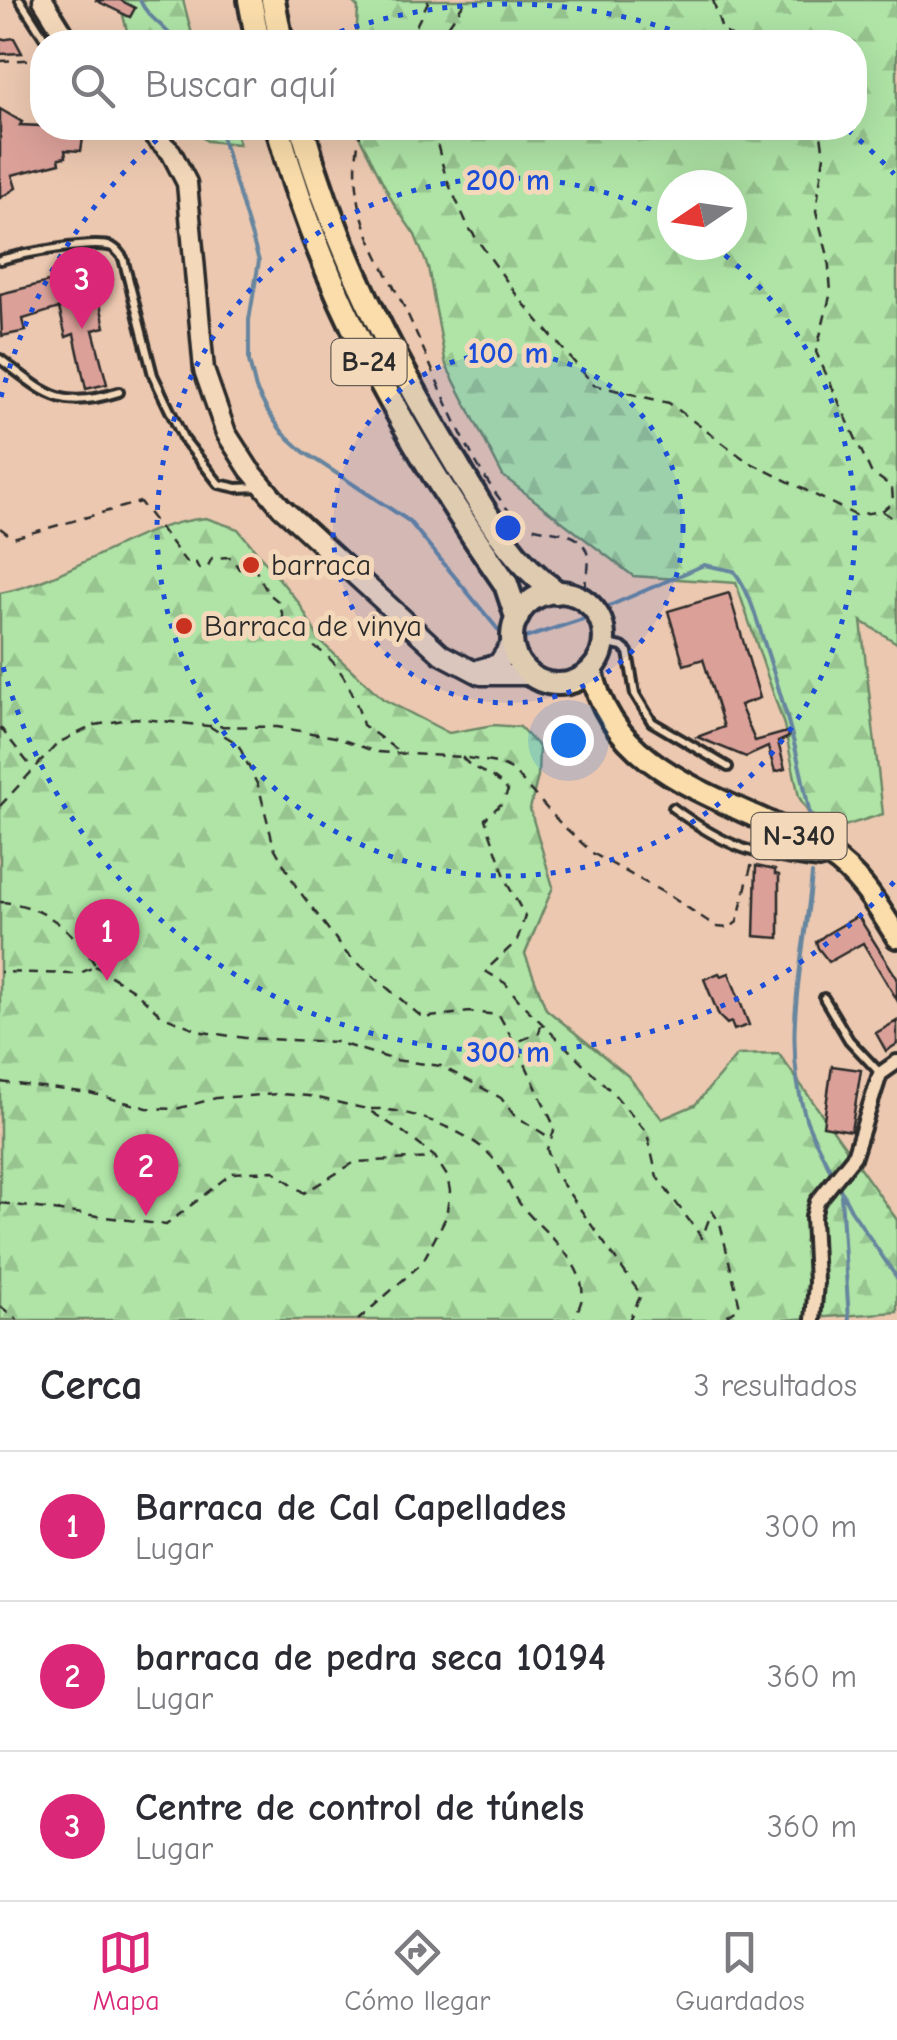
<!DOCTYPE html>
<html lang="es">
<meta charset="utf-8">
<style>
body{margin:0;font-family:"Comic Neue",sans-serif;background:#f7f7f7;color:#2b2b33}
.compass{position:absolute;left:657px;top:170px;width:90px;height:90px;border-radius:50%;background:#fff;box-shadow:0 10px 40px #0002;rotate:257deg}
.you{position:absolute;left:568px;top:740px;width:35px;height:35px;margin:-25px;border:8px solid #fff;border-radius:50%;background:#1a73e8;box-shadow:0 0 0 15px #1a73e833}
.badge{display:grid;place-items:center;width:65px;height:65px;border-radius:50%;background:#db2777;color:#fff;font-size:32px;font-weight:700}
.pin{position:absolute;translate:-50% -82px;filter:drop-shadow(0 2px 5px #0008)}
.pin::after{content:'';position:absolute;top:52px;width:35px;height:30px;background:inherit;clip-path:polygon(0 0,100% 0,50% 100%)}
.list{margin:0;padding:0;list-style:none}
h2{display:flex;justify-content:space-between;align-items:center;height:130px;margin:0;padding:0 40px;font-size:42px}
h2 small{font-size:32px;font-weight:400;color:#7c7c81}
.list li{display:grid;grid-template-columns:65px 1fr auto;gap:30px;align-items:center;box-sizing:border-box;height:150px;padding:0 40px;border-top:2px solid #e1e1e2}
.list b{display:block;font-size:38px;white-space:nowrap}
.list p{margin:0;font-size:32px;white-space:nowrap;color:#7c7c81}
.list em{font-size:32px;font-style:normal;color:#7c7c81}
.icon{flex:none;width:55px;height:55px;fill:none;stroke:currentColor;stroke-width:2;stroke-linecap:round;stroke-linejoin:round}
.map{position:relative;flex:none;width:897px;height:1320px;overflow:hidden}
.search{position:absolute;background:#fff;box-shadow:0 10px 40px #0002;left:30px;right:30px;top:30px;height:110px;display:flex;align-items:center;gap:25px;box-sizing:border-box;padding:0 35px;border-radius:40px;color:#7c7c81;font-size:38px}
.sheet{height:580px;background:#fff}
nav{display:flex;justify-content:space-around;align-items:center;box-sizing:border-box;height:140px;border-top:2px solid #e1e1e2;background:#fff;font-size:28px;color:#7c7c81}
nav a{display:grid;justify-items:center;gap:5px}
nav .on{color:#db2777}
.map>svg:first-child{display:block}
.forest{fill:url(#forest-firs);stroke:#6d8868;stroke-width:2.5;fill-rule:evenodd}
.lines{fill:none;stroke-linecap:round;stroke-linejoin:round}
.stream{stroke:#66859e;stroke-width:4}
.building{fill:#dba199;stroke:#2b2b2b;stroke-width:2.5}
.lane-casing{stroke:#2b2b2b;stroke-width:14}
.street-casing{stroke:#2b2b2b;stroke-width:20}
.secondary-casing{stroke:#2b2b2b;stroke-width:25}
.primary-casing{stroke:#2b2b2b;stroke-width:28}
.highway-casing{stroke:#2b2b2b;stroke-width:30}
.path{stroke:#2b2b2b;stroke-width:2.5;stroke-dasharray:10 8;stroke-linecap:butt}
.lane{stroke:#f4d8ba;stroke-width:6}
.street{stroke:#f4d8ba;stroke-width:12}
.secondary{stroke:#f4d8ba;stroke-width:18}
.primary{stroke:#faddab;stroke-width:20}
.highway{stroke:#faddab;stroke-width:22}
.ring{fill:none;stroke:#1d4ed8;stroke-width:5;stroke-dasharray:5 10}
.poi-dot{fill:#c8321e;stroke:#f4d8ba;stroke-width:4}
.labels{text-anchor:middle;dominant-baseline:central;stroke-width:10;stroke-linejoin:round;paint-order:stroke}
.shield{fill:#f4d8ba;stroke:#675f56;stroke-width:2.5}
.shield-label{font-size:28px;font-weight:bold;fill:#2b2b2b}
.poi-label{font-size:30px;fill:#2b2b2b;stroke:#f4d8ba;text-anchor:start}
.centre{fill:#1d4ed8;stroke:#f4d8ba;stroke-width:5}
.ring-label{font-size:30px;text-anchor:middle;font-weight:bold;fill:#1d4ed8;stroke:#f4d8ba;stroke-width:10;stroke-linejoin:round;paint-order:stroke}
</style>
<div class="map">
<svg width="897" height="1320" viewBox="0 0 897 1320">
<defs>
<pattern id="forest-firs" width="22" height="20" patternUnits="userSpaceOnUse" patternTransform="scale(2.5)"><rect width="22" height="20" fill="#afe4a6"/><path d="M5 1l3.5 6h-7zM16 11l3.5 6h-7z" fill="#97c48f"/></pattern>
</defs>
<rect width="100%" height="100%" fill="#ecc8b0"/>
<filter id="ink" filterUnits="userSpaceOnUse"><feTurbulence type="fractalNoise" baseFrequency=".01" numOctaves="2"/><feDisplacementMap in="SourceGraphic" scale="20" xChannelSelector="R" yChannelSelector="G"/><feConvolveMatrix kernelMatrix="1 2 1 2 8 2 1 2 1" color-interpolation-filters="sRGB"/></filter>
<g filter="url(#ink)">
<!-- forest -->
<path class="forest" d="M119 0H183L194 42H130Z
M351 0H897V643L861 621 883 814 838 828 809 814 799 797 784 725 736 583 633 576 503 476 446 365 428 267 415 235 395 206 355 128H854V42H356L358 8ZM672 185H732V245H672Z
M190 128H235L239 144 207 141Z
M206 518 238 529 299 603 320 641 383 699 449 733 493 725 520 727 539 747 538 776 530 809 553 887 525 954 546 1009 628 1076 662 1119 695 1105 737 1055 779 1054 897 1220V1312L783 1320H0V593C73 579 135 524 206 518Z"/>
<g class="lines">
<!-- stream -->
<path class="stream" d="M140 0C147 18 166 26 176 42
M219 128 259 261 249 320V361L256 389 267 410 283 433 304 452 409 521 500 632
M609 606 704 565 734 571C750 592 756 618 764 642 784 703 802 765 812 828
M525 638 586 618
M812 874C805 957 780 1037 806 1119 813 1138 824 1157 833 1175
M837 1183 851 1210 897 1278
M841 1195 849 1320"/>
</g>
<!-- building -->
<path class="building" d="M95 0H120L135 8 130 17Z
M14 38 22 53 0 54V40Z
M0 109 22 122 20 125 89 128 88 139 83 138 81 151 65 150 66 157 59 158 60 163 12 175 16 188 0 198Z
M93 271 105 327 93 330 107 384 86 389 74 334 66 337 59 308 23 319 26 331 2 336 0 294Z
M729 593 760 698 740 705 755 741 787 732 789 737 778 742 785 769 775 772 768 747 746 757 697 737 724 727 703 659 684 665 668 611Z
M756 866 775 870V874L779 875V938L754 936Z
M858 916 897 978V1000L863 943 829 962 818 948 816 942 825 935Z
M719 973 721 976 729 973 749 1025 734 1030 731 1022 727 1024 719 1016 704 979Z
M897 1021V1044L886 1051 876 1033Z
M832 1066 861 1070 851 1131 823 1126Z"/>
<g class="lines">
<!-- lane casing -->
<g class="lane-casing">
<path id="lane" d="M20 0 47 42
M0 260C21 254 93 240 112 247 118 250 119 253 123 258L153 375 183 438 219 484 237 488 261 487
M0 359C47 394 59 411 119 392
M604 643 622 647 628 652 635 694 652 722 728 767
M673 808C727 848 755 856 820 864L828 860
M824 998 849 1040 880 1073"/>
</g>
<!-- street casing -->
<g class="street-casing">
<path id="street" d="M813 1320 816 1283 813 1217 817 1202 854 1156 880 1074 897 1062"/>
</g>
<!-- secondary casing -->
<g class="secondary-casing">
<path id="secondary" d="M43 0 69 42
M146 128 171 152 187 183 204 370 226 433 249 469 281 507 441 654 481 675H530
M480 669 498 664 512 643"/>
</g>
<!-- primary casing -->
<g class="primary-casing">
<path id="primary" d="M512 638a46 46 0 1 1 92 0a46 46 0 1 1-92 0Z
M592 670C613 784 748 800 829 855 860 875 878 907 897 937"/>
</g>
<!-- highway casing -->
<g class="highway-casing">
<path id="highway" d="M250 0 258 42
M273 0 281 42
M278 128C323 294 408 443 506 584L517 617
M302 128C335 247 391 355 454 460 483 509 509 559 556 592"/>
</g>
<!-- path -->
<path class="path" d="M713 0 722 30 740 42
M408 42 429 0
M441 42 444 32 466 0
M0 61 42 59
M362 128C355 150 355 173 358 196 364 238 390 277 408 315 440 383 465 461 515 518 532 536 570 525 584 546 594 563 585 581 581 598
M433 128 446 178 469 228 518 297 594 385 669 403 747 461 855 515 882 511 893 502 892 487 871 472 816 352 831 292 828 256 816 211 824 155 820 128
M882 511 897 521
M0 528 13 538 140 502 186 562 195 561 199 569 207 568 212 558 231 557 239 569H255L268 593 279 602 287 632C296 639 307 642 316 648 342 663 356 698 363 725L398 751
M209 726 238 744 259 788 274 847 297 888 347 954 423 1018 470 1012 499 1015 521 1055
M0 727 32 768
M462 757C475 774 490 769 508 791L502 803 485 819 508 885 525 916 517 941 485 971 505 983 522 1004 613 1093 647 1133 657 1177 702 1238 712 1211 720 1223 740 1307 720 1320
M0 806 58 743 95 725 135 718 208 726 277 727 335 737 376 752 462 757 497 763 512 770 561 824 594 854 668 895 717 927 729 928 737 922 753 859
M0 902C42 904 74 930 96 966L78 974 0 972
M95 966 136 992 161 1015 203 1032 245 1038 336 1042 395 1060 441 1066 501 1098 514 1115 552 1139
M541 1025 539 1033 519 1041 521 1055 555 1128 547 1149 554 1172 641 1295 629 1320
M0 1082 90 1093 147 1108 176 1109 216 1098 278 1094 309 1096 367 1109 403 1132 435 1157 447 1176 450 1191 446 1217 422 1263 358 1320
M371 1109C404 1107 469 1131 491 1156 505 1171 511 1194 524 1209 543 1231 587 1264 582 1298 581 1305 576 1313 574 1320
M0 1203 166 1225 232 1173 274 1171 304 1193 355 1162 433 1158
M0 1306 18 1320"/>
<!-- lane -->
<use href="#lane" class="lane"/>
<!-- street -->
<use href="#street" class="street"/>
<!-- secondary -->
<use href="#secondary" class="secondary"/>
<!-- primary -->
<use href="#primary" class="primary"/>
<!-- highway -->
<use href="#highway" class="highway"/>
</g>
</g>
<!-- distance rings -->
<circle cx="508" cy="528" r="175" fill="#1d4ed8" fill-opacity=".12"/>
<g class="ring">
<circle cx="508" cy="528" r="175"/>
<path d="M713 246A349 349 0 1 1 672 220"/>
<path d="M894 882A524 524 0 0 1 1 659M1 397A524 524 0 0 1 168 130M312 42A524 524 0 0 1 704 42M848 130A524 524 0 0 1 894 174"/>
</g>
<!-- markers -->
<g class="poi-dot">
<circle cx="251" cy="565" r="10"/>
<circle cx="184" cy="626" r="10"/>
</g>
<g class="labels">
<!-- shield labels -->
<g class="shield">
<rect x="331.5" y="339" width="75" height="46" rx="8"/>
<rect x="751.5" y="813" width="95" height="46" rx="8"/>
</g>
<g class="shield-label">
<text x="369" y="362">B-24</text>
<text x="799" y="836">N-340</text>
</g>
<!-- poi labels -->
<g class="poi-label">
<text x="271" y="565">barraca</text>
<text x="204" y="626">Barraca de vinya</text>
</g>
</g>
<circle cx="508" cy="528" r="15" class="centre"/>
<g class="ring-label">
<text x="508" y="190">200 m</text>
<text x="508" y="363">100 m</text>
<text x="508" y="1062">300 m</text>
</g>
</svg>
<svg class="compass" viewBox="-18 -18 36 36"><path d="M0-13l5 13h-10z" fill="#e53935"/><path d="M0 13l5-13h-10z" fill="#7c7c81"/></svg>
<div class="you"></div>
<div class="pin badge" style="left:107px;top:981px">1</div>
<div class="pin badge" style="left:146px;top:1216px">2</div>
<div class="pin badge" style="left:82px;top:329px">3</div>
<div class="search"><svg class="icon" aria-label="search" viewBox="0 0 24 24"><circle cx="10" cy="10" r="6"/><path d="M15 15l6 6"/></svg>Buscar aquí</div>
</div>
<section class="sheet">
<h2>Cerca<small>3 resultados</small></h2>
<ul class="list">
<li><span class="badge">1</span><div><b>Barraca de Cal Capellades</b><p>Lugar</p></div><em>300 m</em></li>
<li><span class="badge">2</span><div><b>barraca de pedra seca 10194</b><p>Lugar</p></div><em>360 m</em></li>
<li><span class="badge">3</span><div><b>Centre de control de túnels</b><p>Lugar</p></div><em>360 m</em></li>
</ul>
</section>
<nav>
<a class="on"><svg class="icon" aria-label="map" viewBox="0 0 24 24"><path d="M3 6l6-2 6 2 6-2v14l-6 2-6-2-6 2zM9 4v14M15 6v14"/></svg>Mapa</a>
<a><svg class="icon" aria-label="directions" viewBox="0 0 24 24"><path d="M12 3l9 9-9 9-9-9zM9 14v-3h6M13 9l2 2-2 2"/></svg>Cómo llegar</a>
<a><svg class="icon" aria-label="saved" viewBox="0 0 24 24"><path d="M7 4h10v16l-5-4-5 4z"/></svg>Guardados</a>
</nav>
